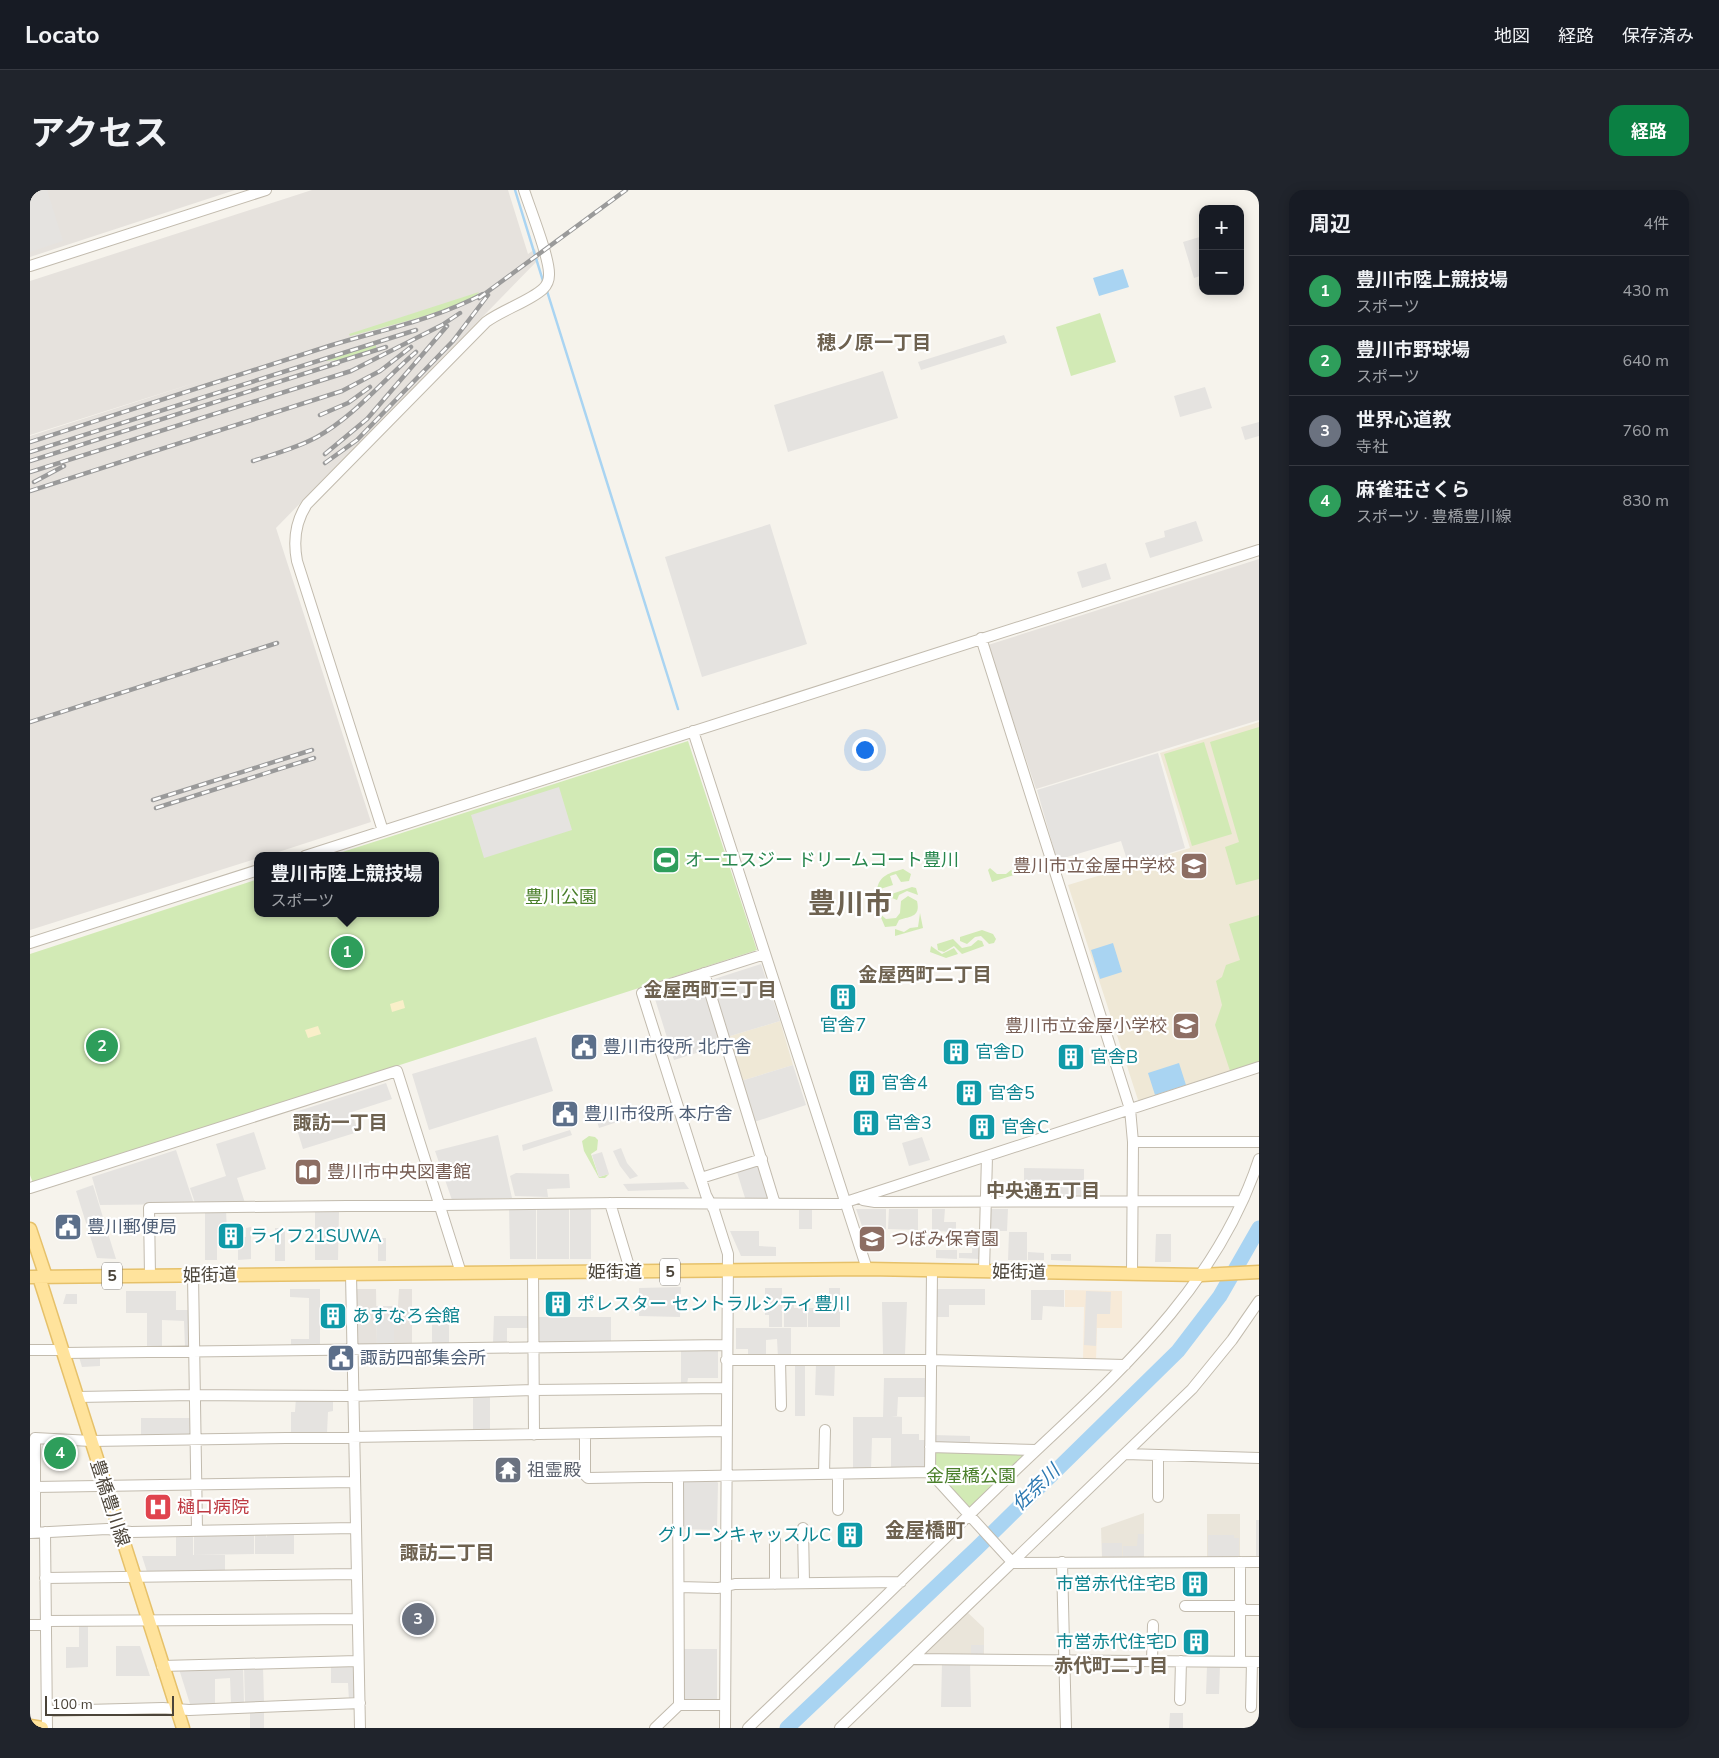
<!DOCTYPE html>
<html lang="ja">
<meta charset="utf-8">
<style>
body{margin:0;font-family:"Nunito Sans","Noto Sans JP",sans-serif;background:#20242c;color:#f1f3f6}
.controls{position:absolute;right:15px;top:15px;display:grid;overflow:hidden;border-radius:10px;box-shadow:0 2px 12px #0003}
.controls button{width:45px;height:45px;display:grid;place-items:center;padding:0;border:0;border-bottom:1px solid #363941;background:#171b24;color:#f1f3f6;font:25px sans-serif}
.scale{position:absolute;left:15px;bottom:12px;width:129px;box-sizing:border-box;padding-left:5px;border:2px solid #4b4439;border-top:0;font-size:14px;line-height:18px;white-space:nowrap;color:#4b4439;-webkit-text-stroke:4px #fff;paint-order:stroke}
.you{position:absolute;left:834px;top:559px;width:18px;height:18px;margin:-12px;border:4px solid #fff;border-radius:50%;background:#1a73e8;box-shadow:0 0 0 8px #1a73e833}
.badge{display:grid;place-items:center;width:32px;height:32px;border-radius:50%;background:#0b8043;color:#fff;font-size:16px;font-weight:700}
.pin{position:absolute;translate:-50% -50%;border:2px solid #fff;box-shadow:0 1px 5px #0006}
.popup{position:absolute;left:224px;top:662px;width:185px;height:65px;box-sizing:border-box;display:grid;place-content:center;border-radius:10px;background:#171b24;filter:drop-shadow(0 1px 4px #0005);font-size:16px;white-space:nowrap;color:#9ea1a6}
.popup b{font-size:19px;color:#f1f3f6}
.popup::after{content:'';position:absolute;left:50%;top:100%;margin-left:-10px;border:10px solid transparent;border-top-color:#171b24}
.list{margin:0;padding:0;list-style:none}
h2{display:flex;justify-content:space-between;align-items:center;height:65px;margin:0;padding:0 20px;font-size:21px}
h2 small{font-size:16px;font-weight:400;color:#9ea1a6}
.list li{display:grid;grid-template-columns:32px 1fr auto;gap:15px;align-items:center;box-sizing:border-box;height:70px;padding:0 20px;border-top:1px solid #363941}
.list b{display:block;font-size:19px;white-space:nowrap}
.list p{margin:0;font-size:16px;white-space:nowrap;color:#9ea1a6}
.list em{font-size:16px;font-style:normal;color:#9ea1a6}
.map{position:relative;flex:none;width:1229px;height:1538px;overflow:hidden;border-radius:15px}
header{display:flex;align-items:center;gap:30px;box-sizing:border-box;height:70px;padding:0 25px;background:#171b24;border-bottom:1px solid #363941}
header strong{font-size:24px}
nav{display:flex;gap:28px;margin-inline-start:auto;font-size:18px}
.intro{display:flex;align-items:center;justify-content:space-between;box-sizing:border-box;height:120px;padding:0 30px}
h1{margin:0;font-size:35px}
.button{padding:12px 22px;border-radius:15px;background:#0b8043;color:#fff;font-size:18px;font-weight:700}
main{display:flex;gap:30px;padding:0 30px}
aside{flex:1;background:#171b24;border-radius:15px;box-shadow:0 2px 12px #0003}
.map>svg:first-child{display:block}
.residential{fill:#eae5da}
.commercial{fill:#f7ead8}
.industrial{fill:#e6e2dd}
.education{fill:#efe8d6}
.green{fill:#d2eab5}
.sand{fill:#f9efc9}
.parking{fill:#e5e3e0}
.water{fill:#a9d4f2}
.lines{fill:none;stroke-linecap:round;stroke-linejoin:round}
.stream{stroke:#a9d4f2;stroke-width:2.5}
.river{stroke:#a9d4f2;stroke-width:15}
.minor-casing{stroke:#c2bbae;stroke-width:12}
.major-casing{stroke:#e6c16a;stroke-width:15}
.minor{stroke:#fff;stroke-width:10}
.major{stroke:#ffe39c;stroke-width:12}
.rail-casing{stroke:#9a9a9a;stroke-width:4.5}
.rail{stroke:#fff;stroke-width:2.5;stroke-dasharray:8;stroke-linecap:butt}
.labels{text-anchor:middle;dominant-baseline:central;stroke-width:4.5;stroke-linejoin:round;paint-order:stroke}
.shield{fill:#fff;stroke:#817c74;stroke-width:1}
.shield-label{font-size:16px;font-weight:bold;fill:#4b4439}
.leisure-label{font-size:18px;fill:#27864d;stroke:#fff;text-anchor:start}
.education-label{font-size:18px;fill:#785e54;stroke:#fff;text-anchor:end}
.park-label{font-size:18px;fill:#4a7f2a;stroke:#fff}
.culture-label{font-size:18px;fill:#0d838f;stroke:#fff;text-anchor:start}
.service-label{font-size:18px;fill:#4e5e75;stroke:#fff;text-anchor:start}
.street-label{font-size:18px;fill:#4b4439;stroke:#fff}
.worship-label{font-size:18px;fill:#5b616d;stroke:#fff;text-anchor:start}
.health-label{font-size:18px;fill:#be3a42;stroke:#fff;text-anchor:start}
.neighbourhood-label{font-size:19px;font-weight:bold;fill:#6e6250;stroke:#fff}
.water-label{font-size:19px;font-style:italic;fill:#2e7ab2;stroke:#fff}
.quarter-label{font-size:20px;font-weight:bold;fill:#6e6250;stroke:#fff}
.town-label{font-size:28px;font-weight:bold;fill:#6e6250;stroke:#fff}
</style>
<header>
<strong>Locato</strong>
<nav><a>地図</a><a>経路</a><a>保存済み</a></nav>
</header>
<div class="intro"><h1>アクセス</h1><a class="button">経路</a></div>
<main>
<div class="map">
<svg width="1229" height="1538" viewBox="0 0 1229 1538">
<rect width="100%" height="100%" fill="#f6f3ec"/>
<!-- residential -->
<path class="residential" d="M1114 1323V1369H1072L1071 1338Z
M1177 1324H1210V1369H1177Z
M936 1421 954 1438V1466L896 1465 895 1462Z"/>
<!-- commercial -->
<path class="commercial" d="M1035 1100 1092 1101V1138H1067L1066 1171H1053L1054 1117H1035Z"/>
<!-- industrial -->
<path class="industrial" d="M0 0H205L0 67Z
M282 0H478L498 64 505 59 509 69 246 338 341 632 236 666H228V668L0 740V246L177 189 0 245V91Z
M1229 369V530L1006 599 958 455Z
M325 1099H346L347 1155H325Z
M369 1099H382V1155H364V1116H368Z"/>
<!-- education -->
<path class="education" d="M1229 532V876L1110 916 1038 695 1160 658 1130 563Z
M750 831 763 875 711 891 697 847Z"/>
<!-- green -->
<path class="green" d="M449 102C440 117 342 140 320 146L319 144Z
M1070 123 1086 172 1041 186 1026 137Z
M346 155V158L311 170 292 171Z
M1229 537V689L1206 695 1195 657 1209 652 1180 552Z
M658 551 727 760 3 993 0 985V764L228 689V723H406V666H300Z
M1174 552 1202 644 1162 656 1134 564Z
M960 678 967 684H976L981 680 987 684 962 692 958 680Z
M873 679 881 684 879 691 871 692 866 684 860 686 863 695 847 700C849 685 860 683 873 679Z
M882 697 886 698 888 705 877 701 869 705 867 710 862 708 855 709 848 719 847 712 850 708Z
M878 706 887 711C891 728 879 726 869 730L866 736 855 737 849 723 856 729 866 728 870 723 871 711Z
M890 723 893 738 865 746V739L874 742 880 738 888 737Z
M1229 725V872L1200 881 1185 835 1192 815 1186 791 1192 787 1196 775 1210 770 1199 734Z
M952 740 963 744 966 749 964 753 959 754 951 746 945 747 937 754 930 751V747Z
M923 749 932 758 941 756 948 750 952 751 954 756 932 764 924 756 914 762 908 760 907 754Z
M901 756 912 764 924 758 928 764 916 768 900 762Z
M559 946 565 947 568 950 567 960 561 964 569 987 579 984 575 988H569L554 961 552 951Z
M906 1261 993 1264 994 1267 942 1317 938 1318 904 1282V1263Z"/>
<!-- sand -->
<path class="sand" d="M373 810 375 818 362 822 360 814Z
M288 836 291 844 278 848 275 840Z"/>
<!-- parking -->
<path class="parking" d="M0 0H17L33 51 0 62Z
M1173 46V85L1164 88 1153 52Z
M974 145 977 153 891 180 888 172Z
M853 181 868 228 758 262 744 215Z
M1175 197 1182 218 1150 227 1144 206Z
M1229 232V246L1215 250 1211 237Z
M1166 331 1173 351 1120 368 1115 353 1135 347 1134 341Z
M740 334 777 454 672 487 635 367Z
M1076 373 1081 389 1052 398 1047 382Z
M1128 563 1155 658 1099 676 1091 651 1027 670 1007 600Z
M529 597 542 640 454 668 441 625Z
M731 774 750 831 697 847 681 790Z
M670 792 672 794 692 855 644 870 625 809 627 806Z
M506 847 523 901 399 940 382 884Z
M763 875 776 915 724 932 711 891Z
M356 893 362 909 322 922 328 942 273 959 262 923Z
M610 918 612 924 569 938 567 931Z
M540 940 542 945 493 961 492 955Z
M224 942 236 979 207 988 215 1013H165L160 998 196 986 186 954Z
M468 945 482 1008 422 1010 405 961Z
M892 947 900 970 879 976 872 953Z
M591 958 597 973 608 986 600 989 590 976 583 961Z
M146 960 164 1014 70 1015 62 987Z
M572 962 579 984 569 987 562 965Z
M729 972 741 1010 716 1011 706 979Z
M994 978 1054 979V1005L994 1004Z
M486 983 539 984 540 998 517 999 518 1007 485 1006 480 986Z
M654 992 659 999 598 1001 593 994Z
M63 995 86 1069 67 1068 46 1001Z
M479 1016H506V1069H480Z
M507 1016H539V1069H507Z
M540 1016H561V1069H540Z
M826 1019H856V1039H833Z
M859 1019H888V1040L858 1039Z
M902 1019H915L914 1032H926V1042L902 1041Z
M961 1019H978L977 1041H961Z
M175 1020H196L197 1043H187V1070H175Z
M769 1020H782V1039H769Z
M285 1022H309L308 1070H285Z
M221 1037V1069L208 1070V1047H216V1038Z
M245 1038H255V1071H245Z
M700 1041H729V1056L746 1057V1066H711Z
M979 1042H997V1070H978Z
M1126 1044H1141V1072H1125Z
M943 1046H950L949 1069 929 1068V1063H942Z
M348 1048H356V1071H348Z
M906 1060H927V1069L906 1068Z
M998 1062 1014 1063V1070H998Z
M1021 1064H1041V1071L1021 1070Z
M651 1097 650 1127 609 1126V1098Z
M735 1098H752V1137H739V1125H735Z
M799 1098H810V1137H778V1118H799Z
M260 1099H290V1156H261V1149H279V1108L260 1107Z
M907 1099H955V1115H919V1127H907Z
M1001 1100H1034V1117L1013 1116 1012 1130H1001Z
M96 1101H146V1120H160V1155L155 1158 154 1131 132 1130V1158H117V1123H96Z
M1056 1101 1081 1102 1080 1124H1067L1066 1156 1054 1155Z
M36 1104H47V1114H33Z
M754 1106H763L764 1118H777V1137H754Z
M852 1112H877L875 1165 853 1164Z
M346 1116H364V1155H347Z
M464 1126H498V1138H477V1153H463Z
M508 1127H581V1153H508Z
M419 1132V1154H402V1133Z
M706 1138H761V1168H748L747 1149 736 1150V1168H718V1159H706Z
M651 1159H686L688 1161V1188H658L657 1195H651Z
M49 1167H70V1176L52 1177Z
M786 1173H805L804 1206 785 1205Z
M765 1174H775V1226H765Z
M854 1188H896V1207H868L867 1226H861L872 1227V1244H889V1250H896V1277L892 1279 861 1280V1248H842L841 1280H823V1227H853Z
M443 1204H460V1241H443Z
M266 1207H303V1221L298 1222 297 1243 261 1244V1222H265Z
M111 1228H160V1245H111Z
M903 1245 940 1246V1254H906Z
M656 1290H686L688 1293 687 1340 651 1339 652 1293Z
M1226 1330H1229V1368H1226Z
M1108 1344H1114V1368H1093V1356H1107Z
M224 1345V1364L164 1365V1346Z
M225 1345H236V1348L237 1345H264V1364H225Z
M1178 1345H1204V1348H1209V1366H1202V1369H1178Z
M146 1346H163V1365H195V1382H117L112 1366H146Z
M1072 1353H1092V1368L1072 1366Z
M49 1436H58V1477L36 1478V1457H49Z
M941 1455H954L953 1466 941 1465Z
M86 1456H110L120 1486H86Z
M653 1459H687V1510L685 1512 654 1511 652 1507Z
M912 1472 940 1473 941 1517H911Z
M326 1474V1511H319L318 1493H301V1475Z
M1177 1476H1190L1189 1504H1176Z
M213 1477 214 1513H201L200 1488 185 1489V1514H160L149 1479Z
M214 1477H233L234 1512 215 1513Z
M220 1522H234V1538H220Z
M1140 1523H1153V1538H1139Z"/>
<!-- water -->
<path class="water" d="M1093 79 1099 97 1069 106 1063 88Z
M1083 753 1092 782 1070 789 1061 760Z
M1149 873 1156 895 1125 905 1118 883Z"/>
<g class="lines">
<!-- stream -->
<path class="stream" d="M485 0 513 91
M517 101 648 519"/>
<!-- river -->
<path class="river" d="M757 1538 947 1358 1148 1161 1190 1106 1229 1038"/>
<!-- minor casing -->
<g class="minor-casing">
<path id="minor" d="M0 76 236 0
M951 448 1100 919 1103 952 1102 1083
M663 541 837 1079
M353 641 267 371C263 350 265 332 277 314L456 132C472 120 500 111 513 99 517 95 519 90 519 85 520 68 500 19 494 0
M275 666 1229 360
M0 753 228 680
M674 783 745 1014
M1103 952H1229
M671 988 732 969
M0 998 367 881 431 1083
M831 1007 833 1010 845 1012 1212 1011
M580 1013 601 1083
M902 1081 900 1282 983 1373 1229 1372
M954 1081 957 966
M503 1083 504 1245
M321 1084 330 1538
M163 1085 167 1340
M120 1086 119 1018 589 1013 810 1014 1229 877
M0 1160H32
M33 1163 696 1155
M696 1170H900L1095 1175
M750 1170 751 1216
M47 1207 164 1205 322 1206 504 1200 696 1198
M555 1244V1285L558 1288 900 1282
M900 1257 1006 1260
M1095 1264 1229 1268
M794 1284 795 1240
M808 1285V1320
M5 1297 324 1292
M1128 1307V1265
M773 1338 774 1393
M15 1342 17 1538
M0 1343 77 1339 101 1342 325 1338
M5 1343V1248L61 1251 695 1241
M745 1350V1394
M1032 1372 1036 1538
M1210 1372V1472
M15 1388 326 1384
M649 1397 688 1398 705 1394 871 1392
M1155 1416H1211
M1211 1420H1229
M16 1431 327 1429
M0 1435H16
M884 1469 1229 1472
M1122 1471 1123 1435
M132 1476 328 1471
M1150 1510 1151 1471
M649 1515H695
M1221 1517 1222 1472
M17 1521 133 1518 159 1520 330 1513
M625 1538 649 1515 648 1287
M695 1538 698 1064 684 1020 676 1005 612 803 735 764
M718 1538C802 1458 886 1377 969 1296 1071 1197 1183 1109 1229 969
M810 1538 1162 1199 1202 1150 1229 1111"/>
</g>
<!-- major casing -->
<g class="major-casing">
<path id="major" d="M0 1039 16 1087
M0 1087 837 1079 1171 1085 1229 1082
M9 1087 153 1538
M0 1536 12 1538"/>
</g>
<!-- minor -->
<use href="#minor" class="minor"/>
<!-- major -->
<use href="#major" class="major"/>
<!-- rail casing -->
<g class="rail-casing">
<path id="rail" d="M449 108 596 0
M302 174 356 157
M290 225 318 213 340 197
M0 252C100 220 200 188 299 156 354 139 401 131 453 104
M0 262 386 140
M295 264 337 229 417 136
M0 271 308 173
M223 271C244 264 267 258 287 247 326 225 353 190 386 162
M295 273 327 250 423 151 458 105
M0 282 321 181 412 135 430 123
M4 292 34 276
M0 301 312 201 350 181 381 157
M0 532 247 453
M123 610 282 560
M126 618 284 568"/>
</g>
<!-- rail -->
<use href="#rail" class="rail"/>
</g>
<!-- icons -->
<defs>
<g id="stadium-square" transform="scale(1.4375)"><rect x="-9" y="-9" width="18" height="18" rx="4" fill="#2e9e5b" stroke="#fff"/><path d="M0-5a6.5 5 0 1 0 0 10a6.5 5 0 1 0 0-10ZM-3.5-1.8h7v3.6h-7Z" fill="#fff"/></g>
<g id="school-square" transform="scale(1.4375)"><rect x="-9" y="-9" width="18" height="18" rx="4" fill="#8d6e63" stroke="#fff"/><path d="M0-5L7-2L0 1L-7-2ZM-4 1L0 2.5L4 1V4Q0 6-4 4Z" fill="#fff"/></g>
<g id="building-square" transform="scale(1.4375)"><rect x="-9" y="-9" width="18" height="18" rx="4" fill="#0f9aa8" stroke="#fff"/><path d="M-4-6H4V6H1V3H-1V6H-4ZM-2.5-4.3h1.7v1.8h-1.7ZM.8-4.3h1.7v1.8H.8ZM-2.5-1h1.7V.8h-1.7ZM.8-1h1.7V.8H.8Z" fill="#fff"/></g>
<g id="civic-square" transform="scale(1.4375)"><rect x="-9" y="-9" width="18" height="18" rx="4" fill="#5c6f8a" stroke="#fff"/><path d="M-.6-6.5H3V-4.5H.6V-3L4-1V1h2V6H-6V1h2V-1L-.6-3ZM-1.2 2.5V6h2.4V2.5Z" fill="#fff"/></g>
<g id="library-square" transform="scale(1.4375)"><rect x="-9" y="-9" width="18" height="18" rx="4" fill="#8d6e63" stroke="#fff"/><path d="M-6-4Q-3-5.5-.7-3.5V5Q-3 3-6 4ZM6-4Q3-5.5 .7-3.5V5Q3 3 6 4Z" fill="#fff"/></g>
<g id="temple-square" transform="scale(1.4375)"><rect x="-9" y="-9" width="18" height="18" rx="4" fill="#6b7280" stroke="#fff"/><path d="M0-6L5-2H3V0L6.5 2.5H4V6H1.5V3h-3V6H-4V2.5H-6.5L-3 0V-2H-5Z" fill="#fff"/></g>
<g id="hospital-square" transform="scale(1.4375)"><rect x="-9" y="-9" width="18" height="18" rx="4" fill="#e0444e" stroke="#fff"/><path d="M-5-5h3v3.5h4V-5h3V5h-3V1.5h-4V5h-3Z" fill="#fff"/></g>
</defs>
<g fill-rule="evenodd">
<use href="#stadium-square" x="636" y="670"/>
<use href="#school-square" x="1164" y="676"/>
<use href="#building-square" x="813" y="807"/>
<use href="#school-square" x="1156" y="836"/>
<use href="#civic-square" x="554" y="857"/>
<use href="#building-square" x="926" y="862"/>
<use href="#building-square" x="1041" y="867"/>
<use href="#building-square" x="832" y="893"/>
<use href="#building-square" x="939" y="903"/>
<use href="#civic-square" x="535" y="924"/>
<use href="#building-square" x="836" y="933"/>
<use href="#building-square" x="952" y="937"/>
<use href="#library-square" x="278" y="982"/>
<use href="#civic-square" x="38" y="1037"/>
<use href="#building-square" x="201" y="1046"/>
<use href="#school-square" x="842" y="1049"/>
<use href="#building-square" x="528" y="1114"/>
<use href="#building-square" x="303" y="1126"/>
<use href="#civic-square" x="311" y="1168"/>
<use href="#temple-square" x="478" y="1280"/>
<use href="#hospital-square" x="128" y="1317"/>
<use href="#building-square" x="820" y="1345"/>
<use href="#building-square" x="1165" y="1394"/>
<use href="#building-square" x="1166" y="1452"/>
</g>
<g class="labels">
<!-- shield labels -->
<g class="shield">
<rect x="630" y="1068.5" width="20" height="27" rx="4"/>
<rect x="72" y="1072.5" width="20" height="27" rx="4"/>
</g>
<g class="shield-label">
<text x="640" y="1082">5</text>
<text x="82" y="1086">5</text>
</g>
<!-- leisure labels -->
<g class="leisure-label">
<text x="655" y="670">オーエスジー ドリームコート豊川</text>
</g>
<!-- education labels -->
<g class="education-label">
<text x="1145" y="676">豊川市立金屋中学校</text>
<text x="1137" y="836">豊川市立金屋小学校</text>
<text x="297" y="982" text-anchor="start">豊川市中央図書館</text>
<text x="861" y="1049" text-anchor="start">つぼみ保育園</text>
</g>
<!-- park labels -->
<g class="park-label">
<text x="531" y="707">豊川公園</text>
<text x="941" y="1286">金屋橋公園</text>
</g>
<!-- culture labels -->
<g class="culture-label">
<text x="813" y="835" text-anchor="middle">官舎7</text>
<text x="945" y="862">官舎D</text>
<text x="1060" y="867">官舎B</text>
<text x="851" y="893">官舎4</text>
<text x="958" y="903">官舎5</text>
<text x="855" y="933">官舎3</text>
<text x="971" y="937">官舎C</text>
<text x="220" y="1046">ライフ21SUWA</text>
<text x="547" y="1114">ポレスター セントラルシティ豊川</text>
<text x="322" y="1126">あすなろ会館</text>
<text x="801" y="1345" text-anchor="end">グリーンキャッスルC</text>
<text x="1146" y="1394" text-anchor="end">市営赤代住宅B</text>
<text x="1147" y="1452" text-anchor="end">市営赤代住宅D</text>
</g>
<!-- service labels -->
<g class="service-label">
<text x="573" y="857">豊川市役所 北庁舎</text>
<text x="554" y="924">豊川市役所 本庁舎</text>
<text x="57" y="1037">豊川郵便局</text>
<text x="330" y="1168">諏訪四部集会所</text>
</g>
<!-- street labels -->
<g class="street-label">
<text x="585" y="1082">姫街道</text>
<text transform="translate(989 1082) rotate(1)">姫街道</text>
<text transform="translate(180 1085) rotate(-1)">姫街道</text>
<text transform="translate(80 1313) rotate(72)">豊橋豊川線</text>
</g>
<!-- worship labels -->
<g class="worship-label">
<text x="497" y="1280">祖霊殿</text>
</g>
<!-- health labels -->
<g class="health-label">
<text x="147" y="1317">樋口病院</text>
</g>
<!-- neighbourhood labels -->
<g class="neighbourhood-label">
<text x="844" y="153">穂ノ原一丁目</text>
<text x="895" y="785">金屋西町二丁目</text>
<text x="680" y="800">金屋西町三丁目</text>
<text x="310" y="933">諏訪一丁目</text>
<text x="1013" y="1001">中央通五丁目</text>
<text x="417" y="1363">諏訪二丁目</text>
<text x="1081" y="1476">赤代町二丁目</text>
</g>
<!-- water labels -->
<g class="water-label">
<text transform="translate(1006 1298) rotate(-44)">佐奈川</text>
</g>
<!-- quarter labels -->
<g class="quarter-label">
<text x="895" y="1340">金屋橋町</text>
</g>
<!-- town labels -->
<g class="town-label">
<text x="820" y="714">豊川市</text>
</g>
</g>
</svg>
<div class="controls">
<button>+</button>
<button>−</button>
</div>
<div class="scale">100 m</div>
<div class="you"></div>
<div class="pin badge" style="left:317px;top:762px;background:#2e9e5b">1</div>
<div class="popup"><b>豊川市陸上競技場</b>スポーツ</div>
<div class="pin badge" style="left:72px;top:856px;background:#2e9e5b">2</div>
<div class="pin badge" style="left:388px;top:1429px;background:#6b7280">3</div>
<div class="pin badge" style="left:30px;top:1263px;background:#2e9e5b">4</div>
</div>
<aside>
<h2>周辺<small>4件</small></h2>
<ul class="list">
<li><span class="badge" style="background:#2e9e5b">1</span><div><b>豊川市陸上競技場</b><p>スポーツ</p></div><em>430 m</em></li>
<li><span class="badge" style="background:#2e9e5b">2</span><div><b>豊川市野球場</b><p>スポーツ</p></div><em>640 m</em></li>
<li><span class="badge" style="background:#6b7280">3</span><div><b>世界心道教</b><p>寺社</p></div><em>760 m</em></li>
<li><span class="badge" style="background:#2e9e5b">4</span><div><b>麻雀荘さくら</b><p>スポーツ · 豊橋豊川線</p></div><em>830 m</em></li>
</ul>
</aside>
</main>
